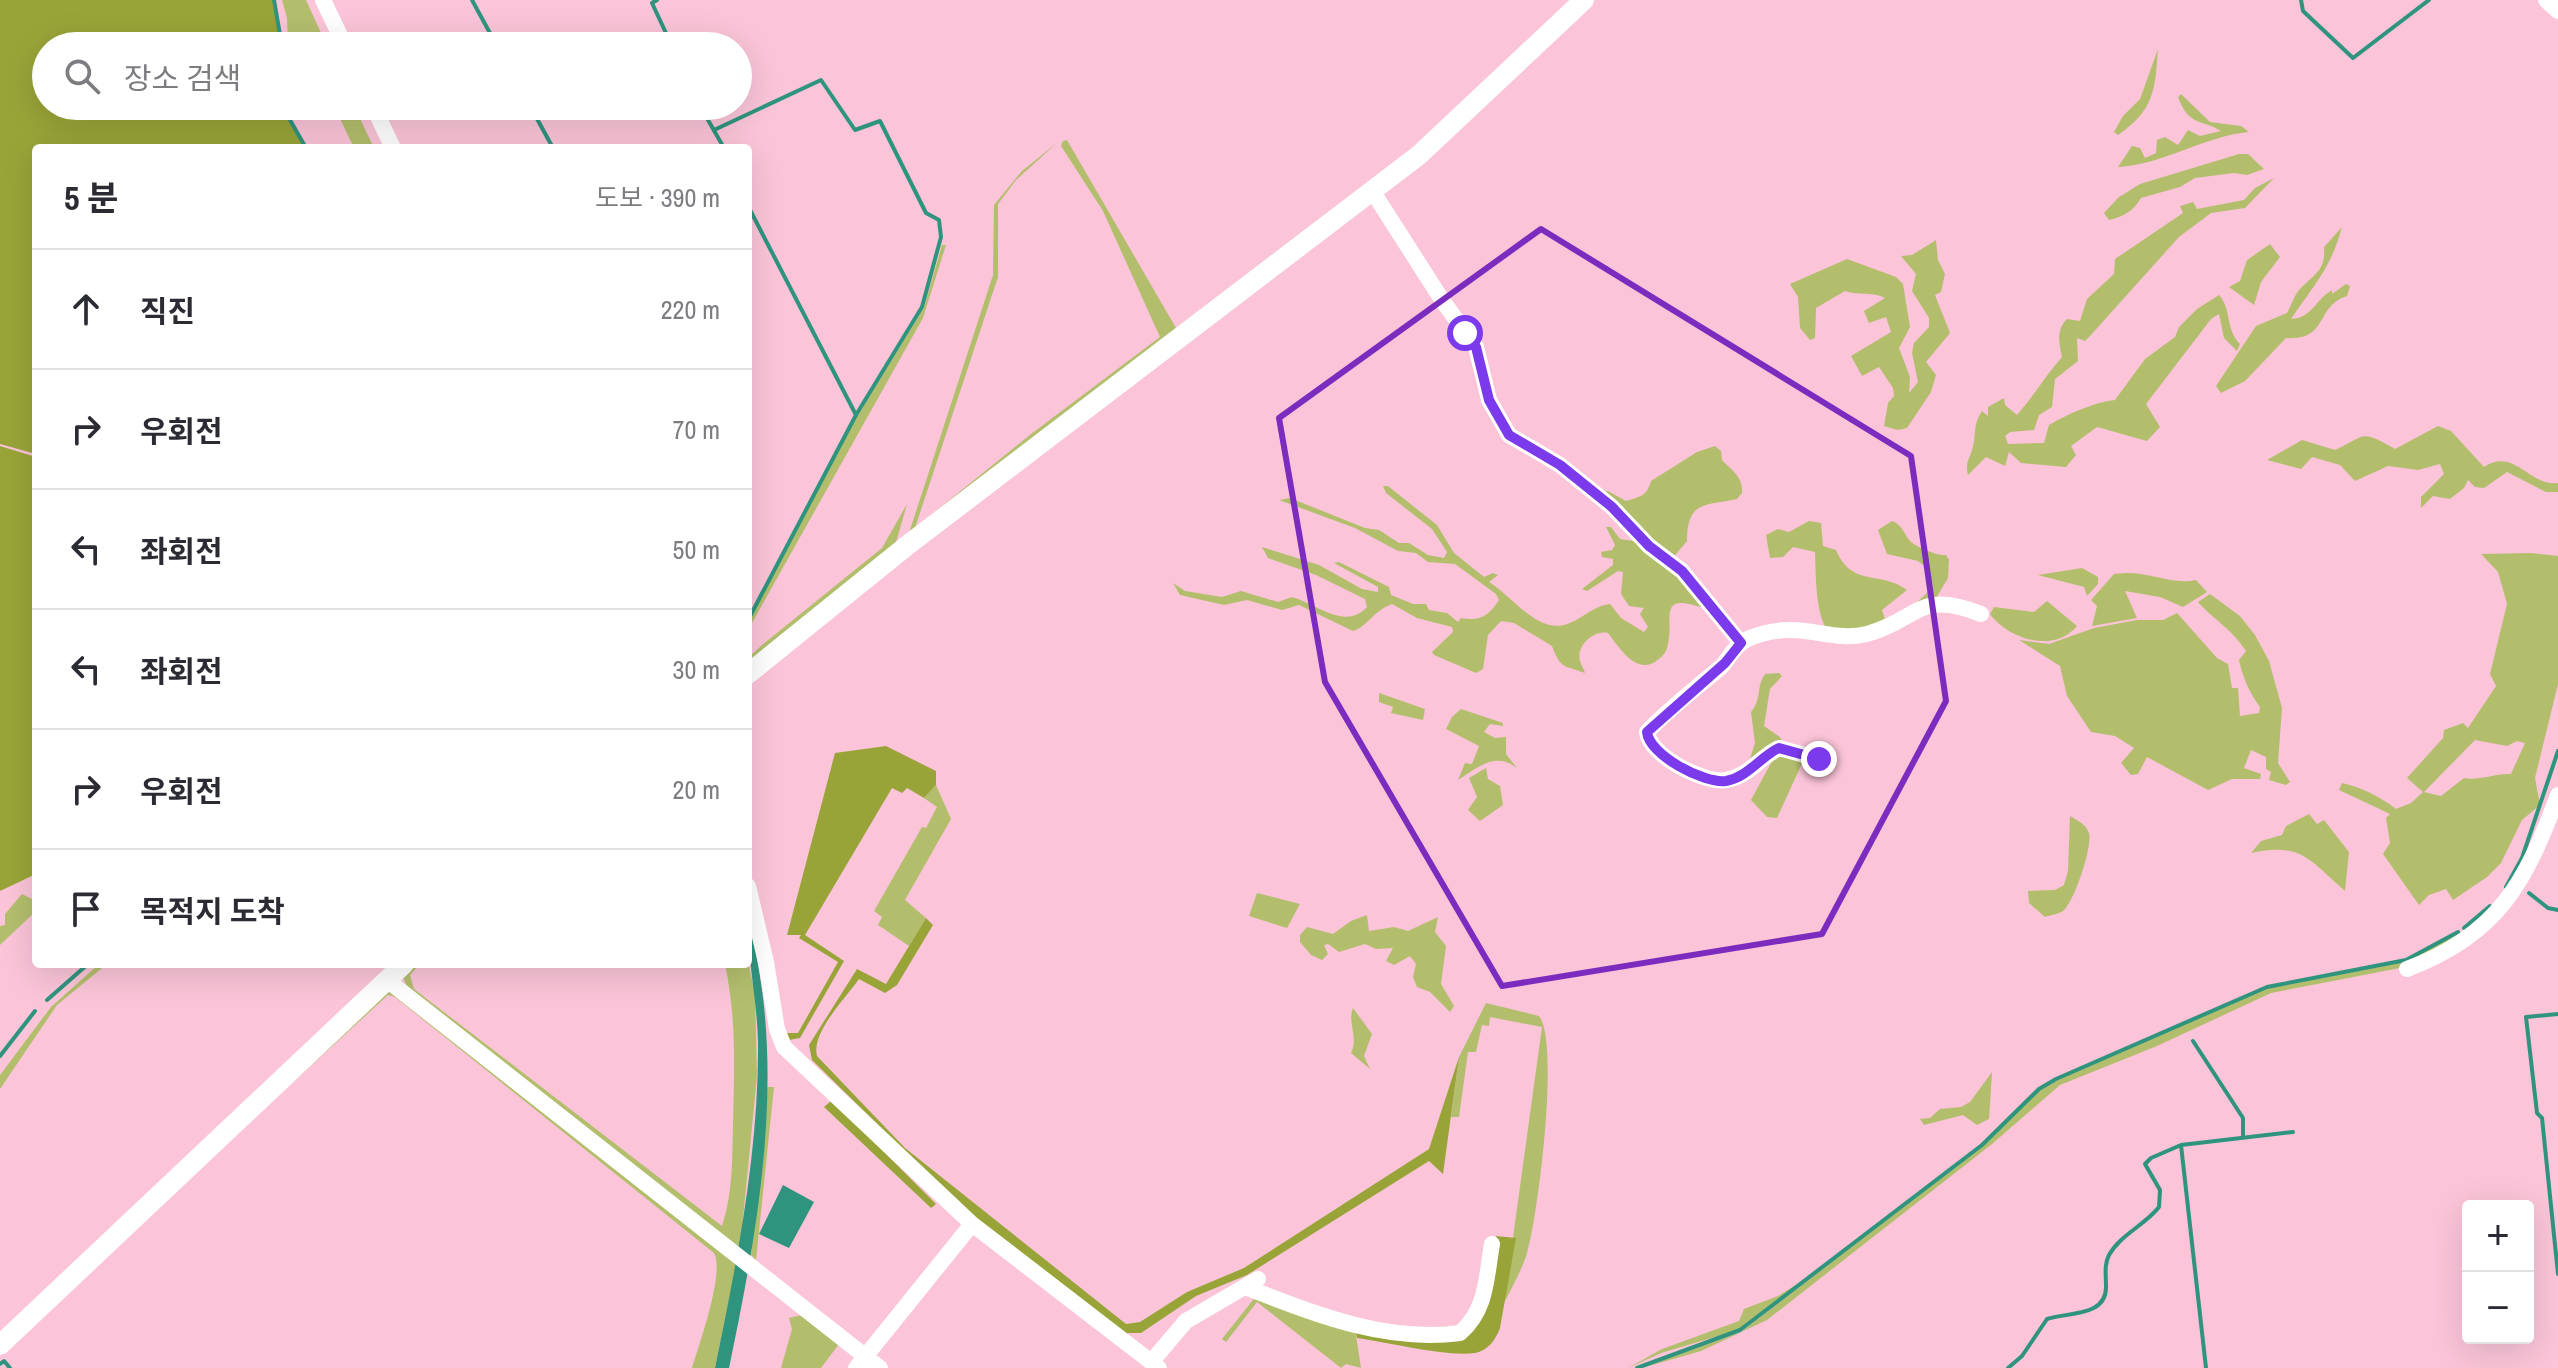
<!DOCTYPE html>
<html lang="ko">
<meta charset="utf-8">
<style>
body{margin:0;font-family:"Archivo Narrow","Noto Sans KR",sans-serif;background:#f2f2f3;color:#2b2b33}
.controls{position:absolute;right:24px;bottom:24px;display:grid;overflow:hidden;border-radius:8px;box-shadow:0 8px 32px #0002}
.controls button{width:72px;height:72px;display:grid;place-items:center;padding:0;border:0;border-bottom:2px solid #e1e1e2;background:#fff;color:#2b2b33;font:40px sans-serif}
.stop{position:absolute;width:24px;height:24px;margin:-18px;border:6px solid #7c3aed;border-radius:50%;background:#fff}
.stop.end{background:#7c3aed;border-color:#fff;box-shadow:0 2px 8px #0008}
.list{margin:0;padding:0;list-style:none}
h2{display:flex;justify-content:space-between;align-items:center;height:104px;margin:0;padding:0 32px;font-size:34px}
h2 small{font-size:26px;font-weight:400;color:#7c7c81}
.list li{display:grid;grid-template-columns:52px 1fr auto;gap:24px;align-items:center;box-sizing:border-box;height:120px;padding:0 32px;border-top:2px solid #e1e1e2}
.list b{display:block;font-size:30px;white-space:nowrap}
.list em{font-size:26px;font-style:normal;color:#7c7c81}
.icon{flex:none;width:44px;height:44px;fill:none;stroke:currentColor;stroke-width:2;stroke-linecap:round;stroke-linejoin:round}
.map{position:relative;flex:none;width:2558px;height:1368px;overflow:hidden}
.search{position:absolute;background:#fff;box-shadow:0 8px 32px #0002;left:32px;top:32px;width:720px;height:88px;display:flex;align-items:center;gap:20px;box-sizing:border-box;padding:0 28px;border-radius:44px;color:#7c7c81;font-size:30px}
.panel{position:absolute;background:#fff;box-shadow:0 8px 32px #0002;left:32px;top:144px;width:720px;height:824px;border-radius:8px}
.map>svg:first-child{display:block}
.green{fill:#b3be6d;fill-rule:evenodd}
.forest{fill:#99a438}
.water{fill:#2f947e}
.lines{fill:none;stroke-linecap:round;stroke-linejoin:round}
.stream{stroke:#2f947e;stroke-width:4}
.minor{stroke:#fff;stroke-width:16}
.tertiary{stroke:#fff;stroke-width:20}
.route{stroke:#7c3aed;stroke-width:10}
.marked{fill:none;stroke:#7b2cbf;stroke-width:6;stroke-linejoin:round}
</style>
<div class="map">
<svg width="2558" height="1368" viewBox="0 0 2558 1368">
<rect width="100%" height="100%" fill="#fbc4d8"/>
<!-- green -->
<path class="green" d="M282 0H306L327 46H288L287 18Z
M2158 49C2155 91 2154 110 2118 135L2114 132 2123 116 2140 99Z
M2181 94 2210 122 2241 126 2249 132C2204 136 2163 165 2118 167L2132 146 2140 148 2145 158 2156 153 2157 140 2165 137 2178 145 2188 130 2200 136 2221 131C2202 119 2189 127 2178 97Z
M1481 95 909 533 993 275 994 205 1022 171 1058 142 1016 180 998 204V277L915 528 1031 434 1160 337 1103 211 1061 146 1063 141 1067 140 1176 328Z
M334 106H354L374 148H354Z
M2239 154H2248L2264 169 2247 175 2234 173 2195 178 2180 187 2141 198C2134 211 2122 217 2109 220L2104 213 2119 197 2140 184Z
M2274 178 2245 208 2211 213 2179 237 2090 336 2085 341 2077 338 2078 361 2055 379 2052 407 2039 415 2034 430 2010 432 2005 436 2008 444 2044 443 2049 425C2068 414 2094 402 2115 400L2145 359 2175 337 2179 327 2197 309 2219 295C2232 309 2225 329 2240 344L2237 351 2224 338 2219 314 2211 319 2146 404 2160 427 2147 441 2097 427 2071 446 2076 455 2066 467 2021 463 2009 452 2005 466 1986 457 1968 475C1965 463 1969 460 1972 450 1977 435 1972 426 1982 411L1988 416V407L2004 398 2005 405 2017 415C2034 396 2045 376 2062 357 2059 343 2056 330 2067 319L2080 321 2087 299 2114 274 2115 259 2183 213 2180 206 2193 202 2197 209 2244 200 2255 188Z
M2342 227C2331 268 2314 285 2291 319 2312 318 2315 300 2332 290V294L2346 284 2350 286 2347 296C2315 306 2329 341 2286 338L2245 381 2221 393 2216 386 2256 326 2287 313C2291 306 2294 296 2299 290 2314 274 2326 271 2324 247Z
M1936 240 1938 260 1945 274 1941 292 1935 295 1950 333 1926 362 1936 375 1931 392 1907 428 1898 430 1884 426 1888 403 1894 396 1893 388 1879 367 1862 376 1851 356 1891 332 1886 317 1869 323 1864 311 1885 298C1873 291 1859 296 1845 291L1816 308 1815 338 1810 340 1800 328 1798 297 1790 284 1847 259 1896 277 1903 284 1910 327 1899 348 1910 377 1909 393 1918 382 1912 353 1914 343 1929 327V318L1912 291 1916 274 1901 256 1912 255Z
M2270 244 2280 257 2261 282 2254 305 2229 287 2240 281 2247 260Z
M942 245H946L923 318 748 630V623L857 417 924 308Z
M2438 426 2451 431 2484 467C2515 447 2529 487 2558 483V492H2546L2507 472 2484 488 2475 487 2468 480 2464 488 2450 499 2433 496 2421 508V497L2444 474 2440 464 2418 470 2388 466 2355 481 2340 465 2312 457 2301 469 2267 460 2302 440 2335 450C2367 435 2360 429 2395 449Z
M1715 446 1721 451 1722 460C1732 471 1743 476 1742 493L1737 499C1707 506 1687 499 1687 541L1671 560 1602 492 1608 491 1626 501C1640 497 1647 496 1651 481L1697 452Z
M1383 486H1388L1437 525 1454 553 1484 577 1493 573 1498 575 1489 582C1511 595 1536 632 1564 625 1582 620 1592 606 1610 604L1621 618 1644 632 1648 627 1640 614 1644 608 1629 606 1621 594 1623 572 1618 571 1587 591 1582 589 1613 565V559L1602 557 1601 552 1612 550 1615 545 1606 527H1611L1620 539 1640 542 1677 571 1709 610C1653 589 1676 619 1667 648 1665 655 1660 658 1655 662 1635 674 1619 647 1608 633 1594 630 1576 645 1580 661 1581 665 1584 669 1585 673 1564 665 1561 670 1552 646L1514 623 1501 621 1488 635 1483 669 1476 673 1434 655 1432 652 1453 632 1452 627 1417 618 1392 604C1373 611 1366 628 1353 631L1299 605 1282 610 1247 600 1224 605 1180 595 1173 583 1185 591 1222 597 1241 591 1278 602 1292 597C1317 604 1345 631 1367 607L1365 599 1316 575 1268 558 1262 547 1319 565 1362 589 1378 592V587L1334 563 1339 562 1389 587 1391 595 1413 604H1426L1429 610 1447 613 1458 622 1461 618C1480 621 1488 617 1499 600L1496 594 1455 564 1428 562 1416 553 1398 551 1355 528 1279 500 1290 498 1365 528 1379 530 1399 543H1409L1428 555 1444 558 1447 552 1432 529 1386 493Z
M907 504 895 546 748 668V658L762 645 882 548Z
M1809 521 1821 523 1823 546 1836 550C1852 588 1880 570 1907 590L1882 610 1886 622 1875 628 1828 631C1815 614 1816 573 1815 552L1793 547 1783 557 1770 558 1766 535 1778 529 1789 532Z
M1892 521C1903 525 1903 533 1910 541 1916 547 1937 556 1946 555L1949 560 1948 578 1935 600 1912 607 1931 589 1926 580 1930 570 1918 561 1887 554 1878 530Z
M2531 553 2558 556V684L2535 778 2540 805 2522 820 2501 863 2487 877 2453 900 2446 889 2429 895 2419 905 2383 854 2390 843 2386 818 2390 814 2339 790 2342 783C2363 788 2379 796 2396 809L2411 803 2423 792 2407 778 2443 738 2444 730 2463 723 2468 728 2496 686 2490 674 2507 604 2498 572 2481 554ZM2475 740 2507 746 2517 741 2525 743 2511 774C2495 773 2479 781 2464 778L2441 796 2424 792Z
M2082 568 2098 577V584L2087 596 2084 587 2038 575Z
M2125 573C2149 572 2173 585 2196 580L2207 592 2183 607 2160 597 2125 591 2137 618 2092 626 2097 606 2091 600 2114 574Z
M2210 594 2240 616 2255 635 2269 661 2282 708 2278 763 2290 782 2286 785 2269 780 2271 772 2266 769V757L2251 750 2244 768 2261 774 2260 779H2232L2208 790 2147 757 2138 774 2131 775 2121 763 2134 748 2115 736 2091 732 2067 696 2060 666 2019 640 2049 644 2094 628 2137 620H2163L2177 613 2217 658 2228 664 2232 688H2238L2240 716 2259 713 2260 707C2249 692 2243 678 2239 660L2246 651C2230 627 2215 621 2198 602Z
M2047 601 2077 626C2054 654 2008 639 1990 614L1994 607 2034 612Z
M1779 673 1782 676 1770 689 1764 726 1780 737 1784 745 1747 768 1755 743 1751 712C1762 699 1756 687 1765 674Z
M1379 693 1425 709 1423 720 1391 713 1393 707 1379 702Z
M1461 709 1503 723V726L1490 724 1484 732 1495 738 1506 737V754L1517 768C1495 751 1477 768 1458 780L1465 763 1472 764 1479 746 1446 729 1452 717Z
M1777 752 1804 759 1777 818 1767 817 1751 800Z
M1486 768 1488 779 1500 786 1503 805 1480 821 1468 810 1477 797 1469 778Z
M936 785 951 819 905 900 926 918 909 946 878 925 882 917 874 911 922 827 926 828 937 807 924 798Z
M2309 814 2317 824 2324 820 2349 852 2345 891C2309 860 2302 842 2251 853L2261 841 2282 835 2286 826Z
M2070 816C2078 821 2086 824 2089 833 2093 845 2074 903 2063 911 2059 914 2050 915 2045 917L2029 903 2028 891 2055 890 2064 885 2068 871Z
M1257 893 1300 904 1287 928 1249 916Z
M22 894 36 901V911L0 945V926L5 925V914Z
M1367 915 1369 931 1394 927 1408 931 1438 917 1435 932 1446 946 1441 984 1454 1006 1450 1012 1430 992 1417 987 1413 977 1416 964 1410 956 1394 965 1386 961 1393 948 1376 949 1365 944 1339 952 1328 944 1324 945 1328 954 1322 960 1311 955 1300 942V935L1307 927 1333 934 1351 921Z
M2461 932 2465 937 2405 967 2271 993 2157 1046 2060 1085 1992 1144 1767 1320 1701 1351 1642 1368 1741 1332 1983 1146 2039 1091 2060 1079 2268 988 2404 962Z
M748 962 755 993 757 1076 740 1249 408 989 402 975 411 964H420L410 975 414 989 722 1226C733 1193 732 1160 733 1126 734 1068 737 1022 725 964Z
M99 964H107L57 1005 0 1089V1075L51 1007Z
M392 991 737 1262 715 1368H692C699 1345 725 1272 714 1253L395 997 388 995 291 1084 379 993Z
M1486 1003 1539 1016C1560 1042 1538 1217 1527 1253 1522 1270 1512 1287 1504 1303L1542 1027 1490 1017 1489 1026 1482 1025 1476 1052H1468L1459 1117H1451L1459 1057Z
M1353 1008 1372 1034 1364 1056 1370 1069 1351 1053C1359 1037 1347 1024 1353 1008Z
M1992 1072 1989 1119 1977 1125 1963 1115 1924 1125 1920 1119 1930 1118 1940 1109 1961 1107 1970 1102Z
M765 1087H774L756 1260 751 1255Z
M1815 1273 1738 1330 1661 1353 1628 1368 1662 1349 1739 1321 1744 1309 1778 1296Z
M1256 1296 1355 1329 1361 1368 1346 1364 1341 1368 1257 1302 1226 1342 1222 1339Z
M802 1315 839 1344 821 1368H781L792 1329 789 1318Z"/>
<!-- forest -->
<path class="forest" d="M0 0H273L281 46H46V106H280L305 148H36V454L0 444Z
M0 446 36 457V874L0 891Z
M886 746 936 771V785L924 798 907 788 902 793 892 788 805 935 844 961 800 1038 789 1040 783 1033H798L838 962 799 938 801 935H787L835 753Z
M926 918 933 925 897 985 885 993 859 979C846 998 811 1032 817 1056L905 1148 1126 1324 1140 1322 1187 1292 1244 1268 1429 1149 1459 1057 1443 1174 1429 1161 1247 1275 1196 1296 1141 1333H1126L973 1218 812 1060 809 1045 857 969 886 984Z
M832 1100 936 1204 931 1208 824 1107Z
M1496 1236 1516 1238 1500 1328C1496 1339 1488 1351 1475 1353 1446 1357 1387 1342 1357 1338L1355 1329 1476 1326 1485 1310Z"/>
<!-- water -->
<path class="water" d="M748 921C788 1065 759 1224 729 1368H715C737 1261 759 1152 758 1042 757 1001 748 962 748 921Z
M783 1185 814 1202 789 1248 759 1234Z"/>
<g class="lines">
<!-- stream -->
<path class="stream" d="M274 0 282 46
M472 0 497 46
M657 0 652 3 672 46
M2301 0 2303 11 2353 58 2429 0
M282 106 306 148
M530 106 553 148
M700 106 724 148
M714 130 821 80 855 130 880 121 926 213 939 220 941 237 922 307 856 415
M748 206 856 415 748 620
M2506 887 2522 858 2558 751
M2529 893 2548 908 2558 910
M2464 928 2490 906
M47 1000 88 964
M2558 1014 2526 1017 2537 1113 2542 1118 2558 1274
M2193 1041 2243 1118V1135
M0 1056 35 1011
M0 1364 4 1361 10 1368
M1637 1368 1740 1330 1982 1145 2039 1089 2056 1079 2267 987 2406 960 2458 932
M2008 1368 2022 1356 2047 1319C2068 1312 2107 1317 2106 1286 2106 1275 2104 1265 2109 1255 2120 1235 2145 1225 2159 1207L2160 1190 2145 1164 2151 1158 2181 1145
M2206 1368 2181 1145 2293 1132"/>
<!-- minor -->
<path class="minor" d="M323 0 345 46
M2546 0 2558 11
M373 106 393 148
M1373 192 1442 300 1476 347 1489 400 1509 435 1560 465 1612 507 1649 546 1682 571 1741 643
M1819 759 1779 748C1760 757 1748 777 1726 780 1704 784 1649 755 1647 732 1670 708 1696 688 1721 667 1728 660 1733 649 1741 643 1752 635 1774 630 1788 630 1814 629 1840 641 1867 634 1919 620 1917 589 1981 614
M748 886 766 962 777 1029 784 1047 972 1224 1159 1368
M2407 969C2498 935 2526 882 2558 795
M387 980 880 1368
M1245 1287C1313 1313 1384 1343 1460 1333 1487 1310 1486 1278 1492 1244
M1152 1361 1186 1321 1258 1279
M856 1368 972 1224"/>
<!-- tertiary -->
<path class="tertiary" d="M748 674 909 544 1419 155 1584 0
M0 1345 404 964"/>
</g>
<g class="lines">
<!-- route -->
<path class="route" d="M1465 333 1476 347 1489 400 1509 435 1560 465 1612 507 1649 546 1682 571 1741 643 1725 663 1647 732C1649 755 1704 784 1726 781 1748 777 1760 757 1779 748L1819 759"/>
</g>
<!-- marked area -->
<path class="marked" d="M1541 229 1911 456 1946 701 1822 934 1502 986 1325 682 1279 418Z"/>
</svg>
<div class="controls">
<button>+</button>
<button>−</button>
</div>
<div class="stop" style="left:1465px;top:333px"></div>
<div class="stop end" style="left:1819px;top:759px"></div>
<div class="search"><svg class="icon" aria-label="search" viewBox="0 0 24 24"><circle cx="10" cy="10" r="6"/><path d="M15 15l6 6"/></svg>장소 검색</div>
<section class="panel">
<h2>5 분<small>도보 · 390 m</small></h2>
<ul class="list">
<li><svg class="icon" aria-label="ahead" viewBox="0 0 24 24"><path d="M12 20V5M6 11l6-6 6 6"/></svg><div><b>직진</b></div><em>220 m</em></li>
<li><svg class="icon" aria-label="right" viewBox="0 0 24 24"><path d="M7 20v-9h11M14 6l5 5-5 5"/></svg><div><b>우회전</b></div><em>70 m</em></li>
<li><svg class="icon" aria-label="left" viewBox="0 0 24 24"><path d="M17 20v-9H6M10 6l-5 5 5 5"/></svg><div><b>좌회전</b></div><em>50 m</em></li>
<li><svg class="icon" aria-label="left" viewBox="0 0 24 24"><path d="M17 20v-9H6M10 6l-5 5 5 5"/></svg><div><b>좌회전</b></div><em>30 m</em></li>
<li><svg class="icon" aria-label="right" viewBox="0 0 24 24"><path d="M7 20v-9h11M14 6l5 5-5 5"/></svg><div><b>우회전</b></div><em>20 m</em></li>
<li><svg class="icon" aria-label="arrive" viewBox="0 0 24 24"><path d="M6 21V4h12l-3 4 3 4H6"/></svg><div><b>목적지 도착</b></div></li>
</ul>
</section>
</div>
